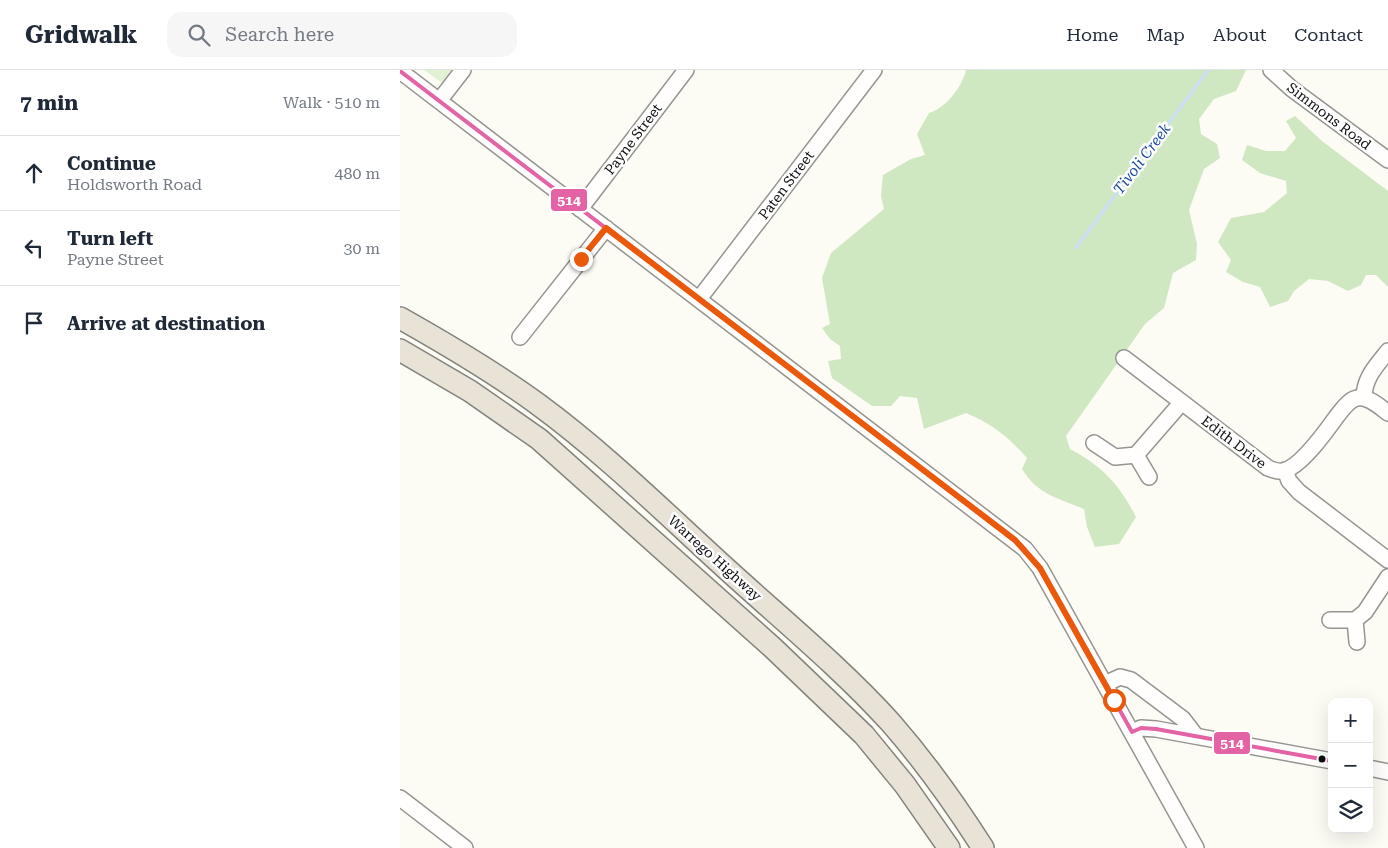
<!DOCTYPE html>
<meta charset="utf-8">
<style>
body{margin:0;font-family:"Roboto Serif",serif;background:#f6f6f7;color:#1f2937}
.controls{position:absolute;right:15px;bottom:15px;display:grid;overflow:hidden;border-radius:10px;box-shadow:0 5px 20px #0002}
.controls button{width:45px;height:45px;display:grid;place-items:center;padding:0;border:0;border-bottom:1px solid #e0e1e3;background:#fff;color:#1f2937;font:25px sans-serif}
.stop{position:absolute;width:15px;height:15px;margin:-11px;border:4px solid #ea580c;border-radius:50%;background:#fff}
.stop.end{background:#ea580c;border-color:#fff;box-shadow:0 1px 5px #0008}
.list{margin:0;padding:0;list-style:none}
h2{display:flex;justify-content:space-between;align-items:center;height:65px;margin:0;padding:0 20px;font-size:21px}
h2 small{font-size:16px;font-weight:400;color:#747a83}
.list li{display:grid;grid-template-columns:32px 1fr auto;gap:15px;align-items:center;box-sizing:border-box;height:75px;padding:0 20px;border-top:1px solid #e0e1e3}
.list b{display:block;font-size:19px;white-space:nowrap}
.list p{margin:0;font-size:16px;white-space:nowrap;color:#747a83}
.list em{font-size:16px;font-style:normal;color:#747a83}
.icon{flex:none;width:28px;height:28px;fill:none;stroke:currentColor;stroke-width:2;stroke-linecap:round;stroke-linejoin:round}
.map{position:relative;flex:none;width:988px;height:778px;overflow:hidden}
header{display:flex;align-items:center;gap:30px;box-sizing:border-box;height:70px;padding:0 25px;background:#fff;border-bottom:1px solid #e0e1e3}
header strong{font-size:24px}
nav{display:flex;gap:28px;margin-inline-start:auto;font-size:18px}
.search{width:350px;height:45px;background:#f6f6f7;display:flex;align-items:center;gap:12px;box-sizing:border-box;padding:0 18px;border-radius:15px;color:#747a83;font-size:19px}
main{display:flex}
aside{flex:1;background:#fff}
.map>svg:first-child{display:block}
.green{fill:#e0f1d4}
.forest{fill:#cfe8c2}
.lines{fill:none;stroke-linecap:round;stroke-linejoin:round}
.stream{stroke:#cbdef5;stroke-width:3}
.minor-casing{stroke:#959592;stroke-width:18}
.highway-casing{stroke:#82827f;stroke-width:24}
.minor{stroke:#fffefd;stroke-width:15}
.highway{stroke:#e9e2d6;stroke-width:21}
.bus-1-casing{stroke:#fff;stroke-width:8}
.bus-1{stroke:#e463a4;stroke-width:4}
.route{stroke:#ea580c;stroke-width:6}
.bus-dot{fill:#0e0e0e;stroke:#fff;stroke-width:2}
.labels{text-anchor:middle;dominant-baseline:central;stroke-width:5;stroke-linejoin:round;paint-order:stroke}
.street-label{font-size:14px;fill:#0e0e0e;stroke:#fff}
.water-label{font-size:15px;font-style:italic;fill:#1a4c9e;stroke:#fff}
.line-badge{stroke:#fff;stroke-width:2}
.badge-label{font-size:14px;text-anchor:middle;font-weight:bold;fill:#fff}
</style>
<header>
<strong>Gridwalk</strong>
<div class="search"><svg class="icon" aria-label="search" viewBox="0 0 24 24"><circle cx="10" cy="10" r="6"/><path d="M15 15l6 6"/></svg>Search here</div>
<nav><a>Home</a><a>Map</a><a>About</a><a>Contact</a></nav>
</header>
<main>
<aside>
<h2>7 min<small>Walk · 510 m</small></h2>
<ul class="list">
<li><svg class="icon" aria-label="ahead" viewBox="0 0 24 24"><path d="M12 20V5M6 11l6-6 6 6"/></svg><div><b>Continue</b><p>Holdsworth Road</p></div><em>480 m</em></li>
<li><svg class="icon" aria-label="left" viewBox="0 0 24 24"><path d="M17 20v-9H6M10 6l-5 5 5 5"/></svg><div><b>Turn left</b><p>Payne Street</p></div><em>30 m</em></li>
<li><svg class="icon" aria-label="arrive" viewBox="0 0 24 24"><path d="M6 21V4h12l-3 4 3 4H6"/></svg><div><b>Arrive at destination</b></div></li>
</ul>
</aside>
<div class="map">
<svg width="988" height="778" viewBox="0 0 988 778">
<rect width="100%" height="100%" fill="#fcfbf4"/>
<!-- green -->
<path class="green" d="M24 0H52L42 13Z"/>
<!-- forest -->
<path class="forest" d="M566 0H846L836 21 814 29 799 49 801 64 817 74 820 88 804 99 789 140 797 174 796 190 773 203 764 238 745 254 666 366 670 379C702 396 720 415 736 447L719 474 695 477 687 457 684 439C658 428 638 425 622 399L627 388C607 366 594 355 566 343L524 359 517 328 500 326 491 336H472L432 308 428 291 441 289 440 276 430 269 422 258 430 254 422 208 431 183 484 139 481 126 483 105 511 89 525 85 517 64 529 43C546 38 562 17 566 0Z
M895 46 922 71 988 121V217L976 205H966L961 215 948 221 928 211 909 209 894 221 888 231 870 237 860 217 843 212 826 202 831 190 818 172 831 148 864 142 887 123 886 111 860 103 842 90 847 75 866 81H885L896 68 886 51Z"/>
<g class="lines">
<!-- stream -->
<path class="stream" d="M676 178 808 0"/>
<!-- minor casing -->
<g class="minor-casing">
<path id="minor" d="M871 0 892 19 988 90
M0 1 625 479 640 498 796 778
M39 31 63 0
M180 139 286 0
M299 229 474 0
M120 267 206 158
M724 288 868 398C873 400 878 402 883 401 901 397 927 360 937 346 942 340 947 332 954 329 966 324 979 336 988 343
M964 328C964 308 976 296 988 281
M694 373 715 387 736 385
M885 400 889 411 899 422 988 490
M749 407 736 385 782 332
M930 550H955L957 572
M955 550 965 542 988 507
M705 614 720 607 731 610 783 649 796 666
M732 662 741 658 756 659 932 691
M969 698 988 702
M0 728 65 778"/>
</g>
<!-- highway casing -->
<g class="highway-casing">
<path id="highway" d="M0 248C48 275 94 302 139 335 207 385 268 446 331 503 385 552 442 599 491 653 525 692 555 734 583 778
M0 280 70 321 139 369 372 577 464 665 505 715 549 778"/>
</g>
<!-- minor -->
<use href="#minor" class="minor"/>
<!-- highway -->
<use href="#highway" class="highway"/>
<!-- bus-1 casing -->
<g class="bus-1-casing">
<path id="bus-1" d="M0 1 621 475 640 498 732 662
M732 662 741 658 756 659 932 691"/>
</g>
<!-- bus-1 -->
<use href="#bus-1" class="bus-1"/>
</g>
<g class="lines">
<!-- route -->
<path class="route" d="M181 189 206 158 615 470 640 498 714 630"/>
</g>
<!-- markers -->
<circle class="bus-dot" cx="922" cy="689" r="4.5"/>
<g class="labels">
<!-- street labels -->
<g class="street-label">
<text transform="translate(929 46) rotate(37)">Simmons Road</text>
<text transform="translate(233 69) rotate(-53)">Payne Street</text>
<text transform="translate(386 115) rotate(-53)">Paten Street</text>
<text transform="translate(834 372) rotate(37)">Edith Drive</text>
<text transform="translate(315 488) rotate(42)">Warrego Highway</text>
</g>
<!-- water labels -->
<g class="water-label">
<text transform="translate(742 89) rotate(-53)">Tivoli Creek</text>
</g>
</g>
<g class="line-badge">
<rect x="150" y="118" width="38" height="24" rx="5" fill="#e463a4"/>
<rect x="813" y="661" width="38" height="24" rx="5" fill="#e463a4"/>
</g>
<g class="badge-label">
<text x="169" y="135">514</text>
<text x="832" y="678">514</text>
</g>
</svg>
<div class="controls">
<button>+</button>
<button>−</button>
<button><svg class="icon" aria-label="layers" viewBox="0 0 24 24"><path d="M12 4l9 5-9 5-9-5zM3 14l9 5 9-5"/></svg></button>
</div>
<div class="stop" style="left:714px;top:630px"></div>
<div class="stop end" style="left:181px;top:189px"></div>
</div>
</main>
